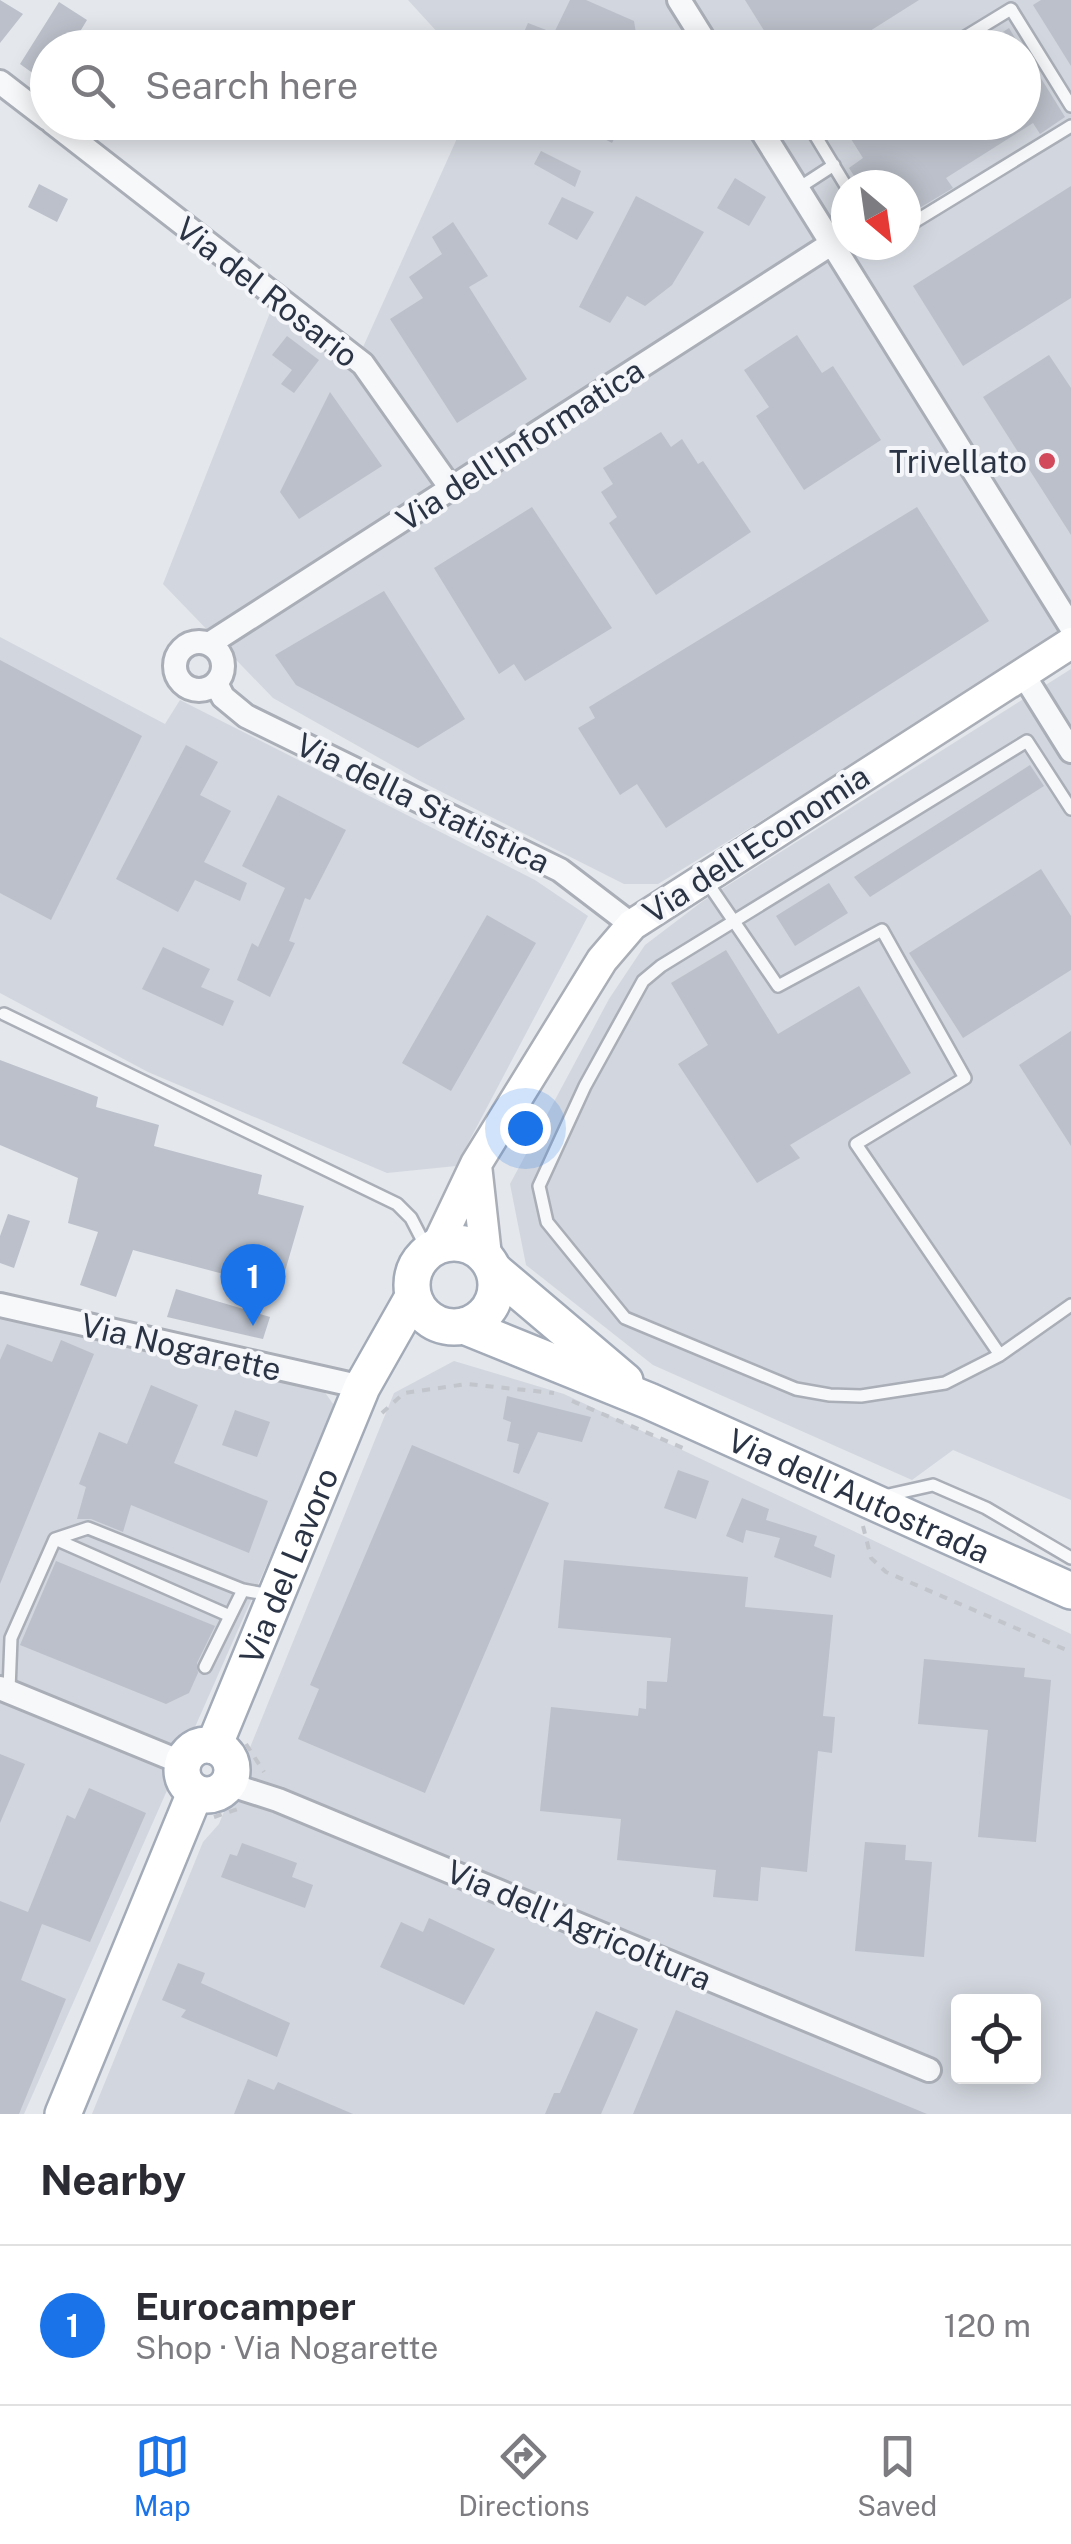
<!DOCTYPE html>
<meta charset="utf-8">
<style>
body{margin:0;font-family:"Public Sans",sans-serif;background:#f2f2f3;color:#2b2b33}
.controls{position:absolute;right:30px;bottom:30px;display:grid;overflow:hidden;border-radius:10px;box-shadow:0 5px 25px #0003}
.controls button{width:90px;height:90px;display:grid;place-items:center;padding:0;border:0;border-bottom:2px solid #e1e1e2;background:#fff;color:#2b2b33;font:50px sans-serif}
.compass{position:absolute;left:831px;top:170px;width:90px;height:90px;border-radius:50%;background:#fff;box-shadow:0 5px 25px #0003;rotate:151deg}
.you{position:absolute;left:525px;top:1128px;width:35px;height:35px;margin:-25px;border:8px solid #fff;border-radius:50%;background:#1a73e8;box-shadow:0 0 0 15px #1a73e833}
.badge{display:grid;place-items:center;width:65px;height:65px;border-radius:50%;background:#1a73e8;color:#fff;font-size:32px;font-weight:700}
.pin{position:absolute;translate:-50% -82px;filter:drop-shadow(0 2px 5px #0008)}
.pin::after{content:'';position:absolute;top:52px;width:35px;height:30px;background:inherit;clip-path:polygon(0 0,100% 0,50% 100%)}
.list{margin:0;padding:0;list-style:none}
h2{display:flex;justify-content:space-between;align-items:center;height:130px;margin:0;padding:0 40px;font-size:42px}
h2 small{font-size:32px;font-weight:400;color:#7c7c81}
.list li{display:grid;grid-template-columns:65px 1fr auto;gap:30px;align-items:center;box-sizing:border-box;height:160px;padding:0 40px;border-top:2px solid #e1e1e2}
.list b{display:block;font-size:38px;white-space:nowrap}
.list p{margin:0;font-size:32px;white-space:nowrap;color:#7c7c81}
.list em{font-size:32px;font-style:normal;color:#7c7c81}
.icon{flex:none;width:55px;height:55px;fill:none;stroke:currentColor;stroke-width:2;stroke-linecap:round;stroke-linejoin:round}
.map{position:relative;flex:none;width:1071px;height:2114px;overflow:hidden}
.search{position:absolute;background:#fff;box-shadow:0 5px 25px #0003;left:30px;right:30px;top:30px;height:110px;display:flex;align-items:center;gap:25px;box-sizing:border-box;padding:0 35px;border-radius:55px;color:#7c7c81;font-size:38px}
.sheet{height:290px;background:#fff}
nav{display:flex;justify-content:space-around;align-items:center;box-sizing:border-box;height:140px;border-top:2px solid #e1e1e2;background:#fff;font-size:28px;color:#7c7c81}
nav a{display:grid;justify-items:center;gap:5px}
nav .on{color:#1a73e8}
.map>svg:first-child{display:block}
.built{fill:#d2d6de;fill-rule:evenodd}
.building{fill:#bbc0ca}
.lines{fill:none;stroke-linecap:round;stroke-linejoin:round}
.lane-casing{stroke:#a9aeb7;stroke-width:16}
.street-casing{stroke:#a9aeb7;stroke-width:28}
.secondary-casing{stroke:#a9aeb7;stroke-width:35}
.primary-casing{stroke:#a3abb8;stroke-width:40}
.path{stroke:#c2c5cb;stroke-width:4;stroke-dasharray:8 8;stroke-linecap:butt}
.lane{stroke:#f7f8fa;stroke-width:11}
.street{stroke:#f7f8fa;stroke-width:22}
.secondary{stroke:#fff;stroke-width:30}
.primary{stroke:#fff;stroke-width:35}
.poi-dot{fill:#d1495b;stroke:#f4f6f9;stroke-width:4}
.labels{text-anchor:middle;dominant-baseline:central;stroke-width:8;stroke-linejoin:round;paint-order:stroke}
.street-label{font-size:32px;fill:#2b3445;stroke:#f4f6f9}
.poi-label{font-size:32px;fill:#2b3445;stroke:#f4f6f9;text-anchor:end}
</style>
<div class="map">
<svg width="1071" height="2114" viewBox="0 0 1071 2114">
<rect width="100%" height="100%" fill="#e4e7ec"/>
<!-- built -->
<path class="built" d="M408 0H1071V620L1042 649 658 884H624L420 781 273 698 163 584 277 295 359 356 464 123 1024 122V48L451 47ZM846 185H906V245H846Z
M0 637 165 724 180 700 535 880 588 916 456 1166 387 1173 148 1072 0 993Z
M1071 669V1500L953 1450 912 1480 653 1365 526 1265 510 1184 609 999 645 945 703 901Z
M0 1311 321 1387 336 1408 24 2114H0Z
M454 1361 564 1394 1071 1634V2114H92L203 1842 219 1824 394 1393ZM958 2002H1034V2076H958Z"/>
<!-- building -->
<path class="building" d="M0 0 23 14 0 43Z
M570 0H586L634 21 636 33 627 48H517L528 23 554 33Z
M745 0H919L843 48H775Z
M1041 0H1071V66L1033 5Z
M59 2 87 20 70 48H48V84L20 64Z
M1009 28 1021 48H978Z
M1024 51 1065 117 1040 134 1033 123 946 178 953 188 906 216V185H860L849 168 863 158 846 131 860 122H1024Z
M573 122H623L612 143Z
M541 151 581 171 575 187 534 164Z
M735 178 766 197 749 226 717 208Z
M39 184 68 199 57 222 28 207Z
M1071 186V298L963 366 913 286Z
M636 196 704 232 672 285 645 306 627 296 610 323 579 307Z
M562 197 594 212 577 240 548 224Z
M453 222 488 276 469 287 527 379 457 423 390 319 423 298 409 277 442 254 432 237Z
M797 335 822 373 833 366 881 440 804 490 756 416 769 407 744 370Z
M287 336 319 360 294 393 281 384 292 370 272 355Z
M1049 355 1071 388V535L983 397Z
M330 392 382 466 299 519 280 492Z
M661 432 671 447 682 439 698 464 703 461 751 532 656 595 609 523 617 517 601 492 613 484 603 468Z
M532 507 612 628 525 681 514 664 499 674 434 568Z
M917 507 989 621 666 828 637 784 620 795 578 728 595 718 589 707Z
M384 591 465 719 418 748 296 685 275 655Z
M0 660 142 736 51 920 0 893Z
M186 745 218 762 200 795 231 811 204 862 247 883 240 901 195 880 178 912 116 879Z
M1030 765 1044 786 870 897 854 877Z
M278 795 346 830 310 900 305 898 289 941 295 943 270 997 237 980 252 943 258 947 285 888 242 866Z
M1041 869 1071 916V970L963 1038 909 953Z
M829 883 848 913 795 946 776 916Z
M487 915 536 943 451 1091 402 1063Z
M163 947 210 969 201 987 234 1001 223 1026 142 989Z
M726 950 778 1034 859 986 911 1073 790 1145 800 1158 757 1183 678 1064 708 1045 671 983Z
M1071 1031V1146L1019 1065Z
M0 1060 98 1097 96 1107 159 1125 154 1146 262 1175 258 1194 304 1206 283 1278 237 1260 231 1276 133 1250 116 1297 80 1285 98 1232 68 1223 78 1178 0 1145Z
M8 1214 30 1221 14 1268 0 1263V1236Z
M176 1289 270 1317 263 1339 167 1317Z
M61 1340 94 1354 0 1584V1360L7 1344 52 1362Z
M151 1385 198 1405 174 1463 268 1501 249 1553 131 1505 123 1532 91 1519H77L86 1487 79 1484 99 1432 127 1444Z
M507 1396 591 1417 582 1442 538 1432 519 1474 513 1472 519 1444 507 1441 511 1422 503 1419Z
M235 1410 270 1422 257 1457 222 1445Z
M412 1445 549 1503 425 1793 298 1739 319 1689 310 1685Z
M678 1470 709 1481 696 1519 664 1508Z
M742 1498 769 1509 766 1520 817 1536 814 1546 835 1555 831 1578 774 1557 780 1538 746 1530 743 1543 726 1536Z
M564 1560 748 1577 745 1607 833 1615 823 1716 835 1717 832 1753 818 1751 807 1872 761 1867 758 1901 713 1897 716 1870 617 1860 621 1819 540 1811 551 1707 638 1716 639 1708 646 1709 647 1681 667 1682 671 1638 558 1628Z
M56 1561 215 1626 197 1663 198 1673 189 1693 166 1704 20 1645Z
M924 1659 1025 1668 1024 1677 1051 1680 1036 1842 978 1837 988 1730 918 1724Z
M0 1754 25 1764 0 1823Z
M89 1788 146 1813 90 1942 42 1924 21 1980 66 1999 19 2114H0V1901L28 1912 67 1815 75 1819Z
M865 1842 906 1845 905 1860 932 1862 924 1957 855 1951Z
M242 1843 297 1863 292 1877 313 1885 305 1908 221 1877 230 1854 237 1856Z
M429 1918 495 1949 464 2005 380 1967 401 1922 423 1932Z
M178 1963 205 1973 201 1983 290 2023 277 2057 181 2017 186 2010 162 2000Z
M676 2010 927 2114H633Z
M596 2011 638 2029 601 2114H545L554 2093H560Z
M248 2079 274 2090 278 2082 353 2114H234Z"/>
<g class="lines">
<!-- lane casing -->
<g class="lane-casing">
<path id="lane" d="M947 48 1011 9 1071 106
M825 122 812 130 846 186
M797 189 834 165
M906 227 1071 126
M705 879 778 986 882 930 965 1078 856 1144 1000 1355 1071 1305
M4 1014 397 1204 411 1218 428 1251
M1000 1355 945 1383 861 1396 830 1395 796 1389 625 1318 547 1222 539 1186 585 1086 643 981 661 966 1027 741 1071 809
M884 1496 933 1485 986 1508 1071 1558
M55 1539 230 1616
M205 1667 243 1590
M9 1690 11 1638 55 1539 88 1528 243 1590 271 1595"/>
</g>
<!-- street casing -->
<g class="street-casing">
<path id="street" d="M679 0 709 48
M0 82 48 119
M52 122 363 364 452 490
M756 122 1071 627
M175 666a24 24 0 1 1 48 0a24 24 0 1 1-48 0Z
M209 644 831 244
M1023 674 1071 751
M216 683 223 697 246 716 560 870 632 925
M0 1305 362 1387
M0 1688 183 1763
M228 1784 278 1800 929 2070"/>
</g>
<!-- secondary casing -->
<g class="secondary-casing">
<path id="secondary" d="M476 1165 486 1256
M437 1246 476 1164 602 960 632 925 1071 643"/>
</g>
<!-- primary casing -->
<g class="primary-casing">
<g id="primary">
<circle cx="454" cy="1285" r="42"/>
<path d="M494 1270 625 1381"/>
<path id="s1" d="M464 1326 649 1401 1071 1591"/>
<circle cx="207" cy="1770" r="25"/>
<path id="s2" d="M214 1746 362 1387 413 1297"/>
<path d="M63 2114 195 1793"/>
</g>
</g>
<!-- path -->
<path class="path" d="M572 1401 683 1448
M382 1413 404 1393 467 1384 554 1393
M863 1526 871 1558 886 1572 1071 1652
M246 1744 264 1772
M214 1817 238 1809"/>
<!-- lane -->
<use href="#lane" class="lane"/>
<!-- street -->
<use href="#street" class="street"/>
<!-- secondary -->
<use href="#secondary" class="secondary"/>
<!-- primary -->
<use href="#primary" class="primary"/>
</g>
<!-- markers -->
<circle class="poi-dot" cx="1047" cy="461" r="10"/>
<g class="labels">
<!-- street labels -->
<g class="street-label">
<text transform="translate(267 292) rotate(38)">Via del Rosario</text>
<text transform="translate(520 445) rotate(-33)">Via dell'Informatica</text>
<text transform="translate(423 803) rotate(26)">Via della Statistica</text>
<text transform="translate(756 844) rotate(-33)">Via dell'Economia</text>
<text transform="translate(181 1347) rotate(13)">Via Nogarette</text>
<text stroke="none"><textPath href="#s1" startOffset="430">Via dell'Autostrada</textPath></text>
<text stroke="none"><textPath href="#s2" startOffset="195">Via del Lavoro</textPath></text>
<text transform="translate(579 1925) rotate(23)">Via dell'Agricoltura</text>
</g>
<!-- poi labels -->
<g class="poi-label">
<text x="1027" y="461">Trivellato</text>
</g>
</g>
</svg>
<div class="controls">
<button><svg class="icon" aria-label="locate" viewBox="0 0 24 24"><circle cx="12" cy="12" r="6"/><path d="M12 2v4M12 18v4M2 12h4M18 12h4"/></svg></button>
</div>
<svg class="compass" viewBox="-18 -18 36 36"><path d="M0-13l5 13h-10z" fill="#e53935"/><path d="M0 13l5-13h-10z" fill="#7c7c81"/></svg>
<div class="you"></div>
<div class="pin badge" style="left:253px;top:1326px">1</div>
<div class="search"><svg class="icon" aria-label="search" viewBox="0 0 24 24"><circle cx="10" cy="10" r="6"/><path d="M15 15l6 6"/></svg>Search here</div>
</div>
<section class="sheet">
<h2>Nearby<small></small></h2>
<ul class="list">
<li><span class="badge">1</span><div><b>Eurocamper</b><p>Shop · Via Nogarette</p></div><em>120 m</em></li>
</ul>
</section>
<nav>
<a class="on"><svg class="icon" aria-label="map" viewBox="0 0 24 24"><path d="M3 6l6-2 6 2 6-2v14l-6 2-6-2-6 2zM9 4v14M15 6v14"/></svg>Map</a>
<a><svg class="icon" aria-label="directions" viewBox="0 0 24 24"><path d="M12 3l9 9-9 9-9-9zM9 14v-3h6M13 9l2 2-2 2"/></svg>Directions</a>
<a><svg class="icon" aria-label="saved" viewBox="0 0 24 24"><path d="M7 4h10v16l-5-4-5 4z"/></svg>Saved</a>
</nav>
